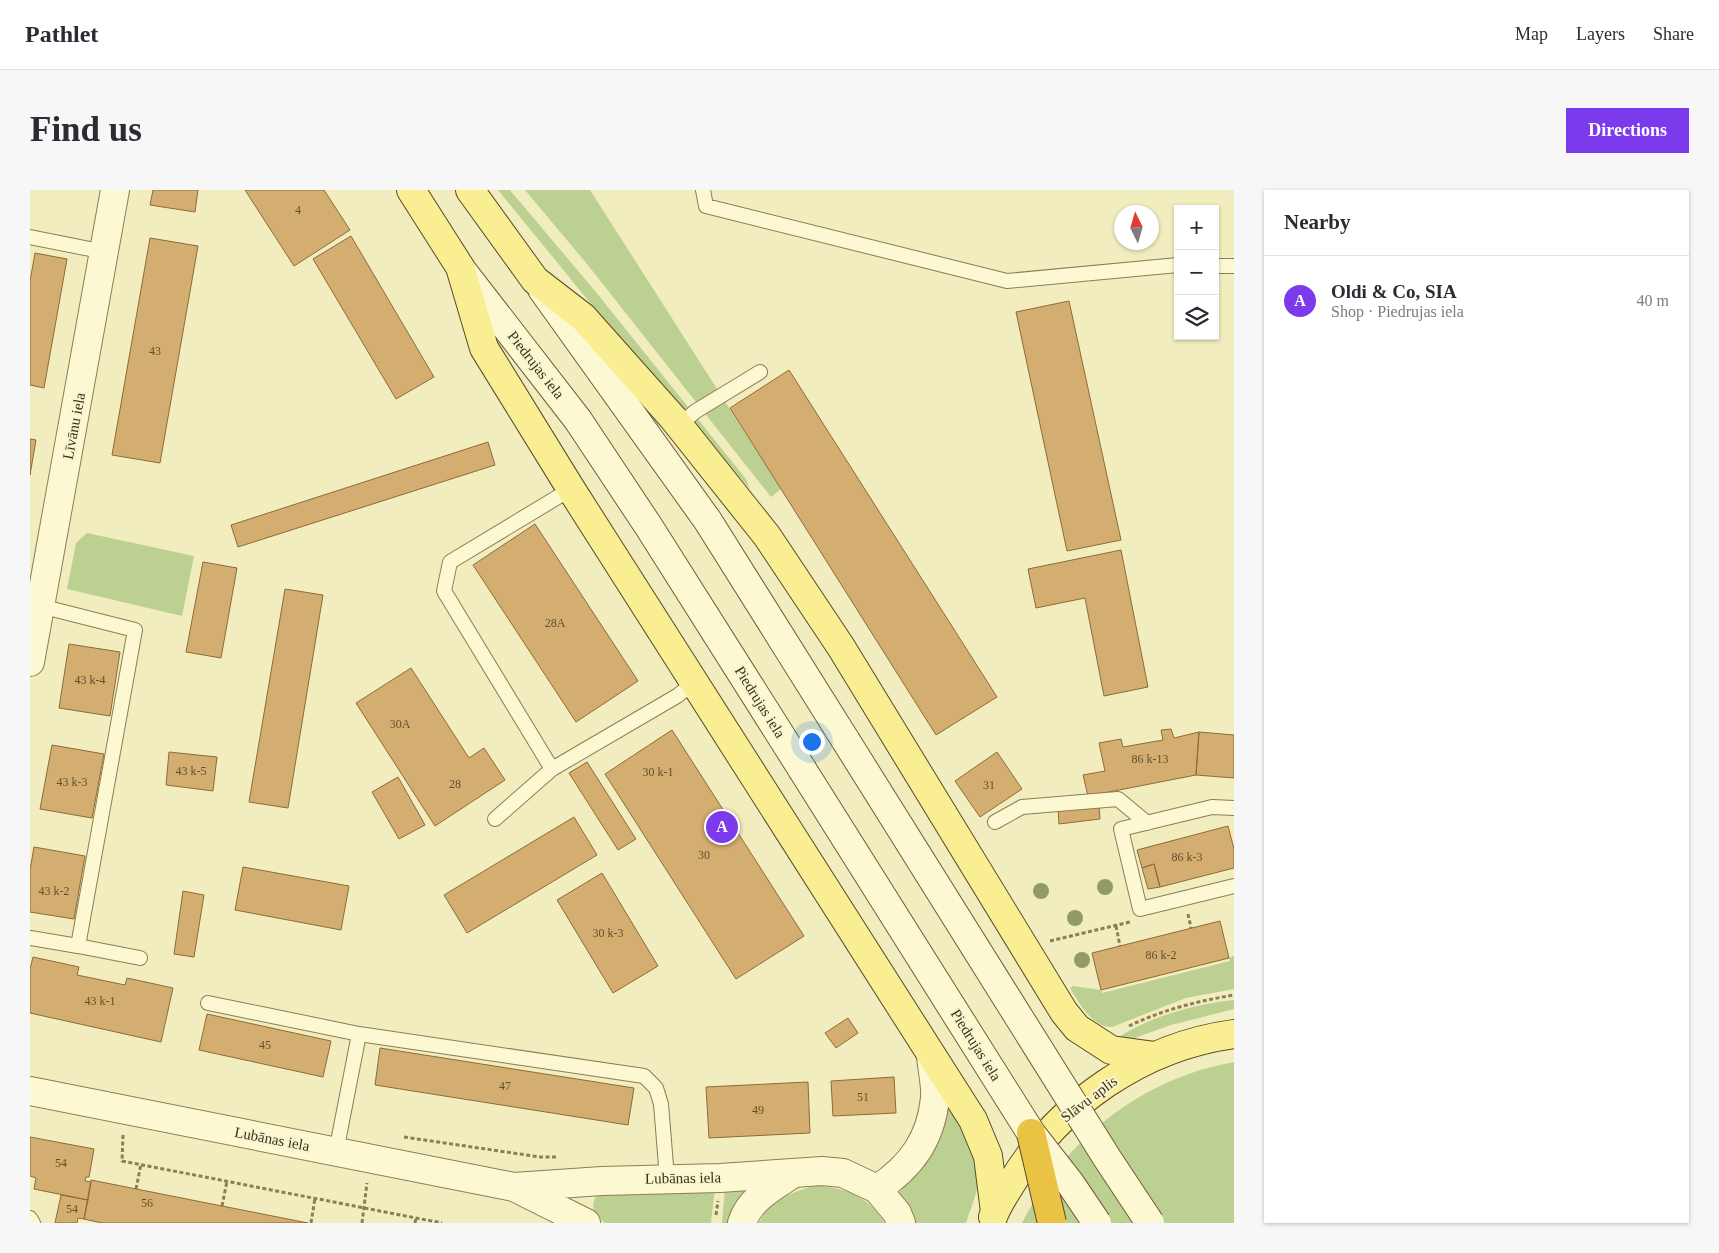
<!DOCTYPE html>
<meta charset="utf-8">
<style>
body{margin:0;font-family:"Times New Roman",serif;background:#f7f7f7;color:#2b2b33}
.controls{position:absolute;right:15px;top:15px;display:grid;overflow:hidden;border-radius:0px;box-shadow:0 1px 4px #0004}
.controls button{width:45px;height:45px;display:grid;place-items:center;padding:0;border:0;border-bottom:1px solid #e1e1e2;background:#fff;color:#2b2b33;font:25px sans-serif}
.compass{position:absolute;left:1084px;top:15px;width:45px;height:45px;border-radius:50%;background:#fff;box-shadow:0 1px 4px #0004;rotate:355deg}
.you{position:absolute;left:781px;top:551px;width:18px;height:18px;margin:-12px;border:4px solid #fff;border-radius:50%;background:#1a73e8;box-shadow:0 0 0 8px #1a73e833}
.badge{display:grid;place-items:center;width:32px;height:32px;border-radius:50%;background:#7c3aed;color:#fff;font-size:16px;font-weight:700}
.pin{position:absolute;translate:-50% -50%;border:2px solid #fff;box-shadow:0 1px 5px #0006}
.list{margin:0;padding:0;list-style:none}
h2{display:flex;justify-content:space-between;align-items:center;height:65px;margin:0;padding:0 20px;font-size:21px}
h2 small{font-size:16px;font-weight:400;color:#7c7c81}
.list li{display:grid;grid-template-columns:32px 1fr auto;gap:15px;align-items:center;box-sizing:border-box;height:90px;padding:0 20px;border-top:1px solid #e1e1e2}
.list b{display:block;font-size:19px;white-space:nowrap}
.list p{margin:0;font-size:16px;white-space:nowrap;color:#7c7c81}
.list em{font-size:16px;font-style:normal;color:#7c7c81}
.icon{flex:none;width:28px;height:28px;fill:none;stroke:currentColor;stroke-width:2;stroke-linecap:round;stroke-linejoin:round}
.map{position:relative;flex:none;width:1204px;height:1033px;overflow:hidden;border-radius:0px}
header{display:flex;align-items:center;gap:30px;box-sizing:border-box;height:70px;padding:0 25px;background:#fff;border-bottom:1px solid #e1e1e2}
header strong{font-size:24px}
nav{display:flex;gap:28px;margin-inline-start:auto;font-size:18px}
.intro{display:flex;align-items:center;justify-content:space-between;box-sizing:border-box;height:120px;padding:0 30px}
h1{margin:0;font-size:35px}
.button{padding:12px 22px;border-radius:0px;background:#7c3aed;color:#fff;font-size:18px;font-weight:700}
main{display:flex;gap:30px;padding:0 30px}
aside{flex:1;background:#fff;border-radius:0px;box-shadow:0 1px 4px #0004}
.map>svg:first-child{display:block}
.green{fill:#bcd191}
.building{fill:#d4ae70;stroke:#8d6b38}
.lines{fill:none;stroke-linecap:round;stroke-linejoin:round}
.lane-casing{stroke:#8c7d55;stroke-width:16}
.street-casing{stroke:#8c7d55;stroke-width:30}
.secondary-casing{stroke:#6e5e38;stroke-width:30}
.primary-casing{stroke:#59492a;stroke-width:30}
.path{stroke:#8c7d55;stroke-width:3;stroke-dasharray:4 2.5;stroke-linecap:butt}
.lane{stroke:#fcf8d2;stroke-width:14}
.street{stroke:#fcf8d2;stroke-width:28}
.secondary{stroke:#fcf8d2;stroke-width:28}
.primary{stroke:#f9ee91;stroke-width:28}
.secondary-bridge-casing{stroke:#6e5e38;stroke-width:30;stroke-linecap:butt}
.highway-bridge-casing{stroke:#59492a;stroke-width:30;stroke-linecap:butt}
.secondary-bridge{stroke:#fcf8d2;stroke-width:28}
.highway-bridge{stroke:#eac345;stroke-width:28}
.tree{fill:#909b67}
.labels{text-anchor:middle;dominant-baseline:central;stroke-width:4;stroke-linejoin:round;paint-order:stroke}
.number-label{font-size:12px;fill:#605030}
.street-label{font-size:15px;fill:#3a301b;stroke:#f9f5ce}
</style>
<header>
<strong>Pathlet</strong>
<nav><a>Map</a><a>Layers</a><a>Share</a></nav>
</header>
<div class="intro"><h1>Find us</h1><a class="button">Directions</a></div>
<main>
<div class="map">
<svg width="1204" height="1033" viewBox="0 0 1204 1033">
<rect width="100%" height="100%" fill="#f2edbe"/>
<!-- green -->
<path class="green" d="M468 0H480L565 101 716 289 720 299 619 185Z
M495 0H560L751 299 741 307 557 74Z
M57 343 164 366 152 426 37 399 46 353Z
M1204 766V799L1156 808 1082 837C1063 838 1049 813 1040 798L1043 796 1071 800 1072 803 1200 771 1199 768Z
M1204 810V819L1141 835 1096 851 1084 850C1118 827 1164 814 1204 810Z
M1204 872V1033H992C1036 949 1110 889 1204 872Z
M914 909C926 927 947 957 949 979 951 996 941 1017 936 1033H882L866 1006 888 982Z
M787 995C820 1000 836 1005 855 1033H729C741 1009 763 1002 787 995Z
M728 997 703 1033H692L695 998Z
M685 998 681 1033H575C561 1023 559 1013 571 1000Z"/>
<!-- building -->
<path class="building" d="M123 0H168L165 22 120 15Z
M215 0H294L320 40 264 76Z
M321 46 404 187 366 209 283 69Z
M120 48 168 56 130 273 82 265Z
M5 63 37 69 14 198 0 195V91Z
M1039 111 1091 350 1037 361 986 122Z
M759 180 967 507 906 545 700 218Z
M0 249 6 250 0 285Z
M458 252 465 275 208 357 201 335Z
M505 334 608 491 546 532 443 375Z
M1091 360 1118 497 1074 506 1055 408 1006 418 998 379Z
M173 372 207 378 191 468 156 462Z
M255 399 293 405 258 618 219 612Z
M39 454 90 462 80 526 29 518Z
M381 478 439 568 454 558 475 590 405 636 326 513Z
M1141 539 1144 548 1169 542 1166 585 1058 606 1053 585 1075 581 1069 553 1091 549 1093 557 1133 550 1131 540Z
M642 540 774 746 706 789 575 584Z
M1169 542 1204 545V588L1166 585Z
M22 555 74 564 62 628 10 619Z
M139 562 187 567 183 601 136 595Z
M967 562 992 599 950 627 925 591Z
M557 572 606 649 588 660 539 583Z
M368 587 395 635 369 649 342 602Z
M1069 616 1070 629 1029 634 1028 620Z
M544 627 567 665 437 743 414 705Z
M1198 636 1204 659V678L1130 697 1124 674 1112 678 1107 660Z
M4 657 55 666 44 729 0 722V680Z
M1124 674 1130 697 1118 699 1112 678Z
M213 677 319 696 311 740 205 720Z
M572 683 628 776 583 803 527 710Z
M153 701 174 705 164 767 144 764Z
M1190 731 1199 768 1071 800 1062 763Z
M3 767 49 777 47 785 95 795 97 788 143 798 131 852 0 823V779Z
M177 824 301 851 293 887 169 860Z
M818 828 828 843 806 858 795 843Z
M350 858 604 898 598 935 345 895Z
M864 887 866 923 803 926 801 891Z
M778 892 780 943 679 948 676 897Z
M0 947 64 959 59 987H56L55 991 61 992 58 1010 4 999 6 988 0 986Z
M61 990 192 1016 278 1033H72L54 1029Z
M31 1005 58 1010 54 1029 48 1028 47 1033H25Z"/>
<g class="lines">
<!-- lane casing -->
<g class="lane-casing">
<path id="lane" d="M673 0 676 16 977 91 1148 75
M0 47 75 62
M1185 76H1204
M649 235 666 221 730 182
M10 416 105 440 48 756 110 768
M522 579 414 401 420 372 541 299
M1204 618 1182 617 1091 639 1110 719 1204 696
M465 629 522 579 647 506 665 492
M965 632 992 617 1088 609 1117 633
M0 748 48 756
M178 813 329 844 614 886 626 898 631 914 637 988
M306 962 329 844
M0 1028 3 1033"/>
</g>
<!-- street casing -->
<g class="street-casing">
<path id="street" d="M0 472 85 0
M0 901 484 997 556 1033
M484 997 572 991 690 988 792 981 813 983 847 999 867 1023 871 1033
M847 999C881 977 901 949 905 908 906 895 902 879 901 866
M712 1033C719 1010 742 997 761 985"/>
</g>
<!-- secondary casing -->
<g class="secondary-casing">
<path id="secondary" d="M431 79 548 230 619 337 772 579
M512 99 678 331 816 551"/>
</g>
<!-- primary casing -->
<g class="primary-casing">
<path id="primary" d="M381 0 430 77 454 158 541 299 943 930 958 966 965 1022
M440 0 505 90 553 127 643 228 737 346 811 457 1034 822 1047 838 1081 860 1125 866
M963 1027C967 1015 975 1004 981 994 1028 914 1113 856 1204 844"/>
</g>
<!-- path -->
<path class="path" d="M1158 724 1161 738
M1086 736 1090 756
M1020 751 1100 732
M1099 836C1132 820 1168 811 1204 805
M93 945 92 971 412 1033
M374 947 510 967H526
M106 999 111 974
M192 1016 197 991
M686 1025 688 1011
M281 1033 285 1008
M332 1033 337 993
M385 1033 386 1028"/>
<!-- lane -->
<use href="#lane" class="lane"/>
<!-- street -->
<use href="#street" class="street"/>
<!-- secondary -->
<use href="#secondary" class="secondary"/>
<!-- primary -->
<use href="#primary" class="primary"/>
<!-- secondary-bridge casing -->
<g class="secondary-bridge-casing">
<path id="secondary-bridge" d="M816 551 1077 968 1120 1033
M772 579 1001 943 1040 993 1067 1033"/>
</g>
<!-- highway-bridge casing -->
<g class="highway-bridge-casing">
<path id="highway-bridge" d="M1001 943 1022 1033"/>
</g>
<!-- secondary-bridge -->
<use href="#secondary-bridge" class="secondary-bridge"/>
<!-- highway-bridge -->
<use href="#highway-bridge" class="highway-bridge"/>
</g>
<!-- trees -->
<g class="tree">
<circle cx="1075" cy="697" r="8"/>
<circle cx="1011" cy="701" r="8"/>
<circle cx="1045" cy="728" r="8"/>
<circle cx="1052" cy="770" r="8"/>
</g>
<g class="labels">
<!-- number labels -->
<g class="number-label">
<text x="268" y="20">4</text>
<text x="125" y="161">43</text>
<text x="525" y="433">28A</text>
<text x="60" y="490">43 k-4</text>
<text x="370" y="534">30A</text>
<text x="1120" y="569">86 k-13</text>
<text x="161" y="581">43 k-5</text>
<text x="628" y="582">30 k-1</text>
<text x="42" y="592">43 k-3</text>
<text x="425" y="594">28</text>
<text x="959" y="595">31</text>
<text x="674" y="665">30</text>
<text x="1157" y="667">86 k-3</text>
<text x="24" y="701">43 k-2</text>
<text x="578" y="743">30 k-3</text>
<text x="1131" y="765">86 k-2</text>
<text x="70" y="811">43 k-1</text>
<text x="235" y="855">45</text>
<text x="475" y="896">47</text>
<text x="833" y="907">51</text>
<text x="728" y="920">49</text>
<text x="31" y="973">54</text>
<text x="117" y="1013">56</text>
<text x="42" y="1019">54</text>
</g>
<!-- street labels -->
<g class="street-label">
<text transform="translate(506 175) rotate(52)">Piedrujas iela</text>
<text transform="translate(44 236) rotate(-79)">Līvānu iela</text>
<text transform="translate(730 512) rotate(58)">Piedrujas iela</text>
<text transform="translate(946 855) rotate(58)">Piedrujas iela</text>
<text transform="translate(1059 909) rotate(-37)">Slāvu aplis</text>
<text transform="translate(242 949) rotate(11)">Lubānas iela</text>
<text transform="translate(653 988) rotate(-1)">Lubānas iela</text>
</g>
</g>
</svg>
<div class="controls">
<button>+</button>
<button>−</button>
<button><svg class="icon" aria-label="layers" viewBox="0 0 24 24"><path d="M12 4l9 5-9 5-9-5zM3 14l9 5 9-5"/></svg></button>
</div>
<svg class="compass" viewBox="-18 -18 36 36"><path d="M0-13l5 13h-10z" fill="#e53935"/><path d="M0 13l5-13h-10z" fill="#7c7c81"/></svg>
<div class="you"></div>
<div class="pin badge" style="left:692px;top:637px">A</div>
</div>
<aside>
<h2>Nearby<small></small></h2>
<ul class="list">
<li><span class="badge">A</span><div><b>Oldi &amp; Co, SIA</b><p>Shop · Piedrujas iela</p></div><em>40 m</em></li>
</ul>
</aside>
</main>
